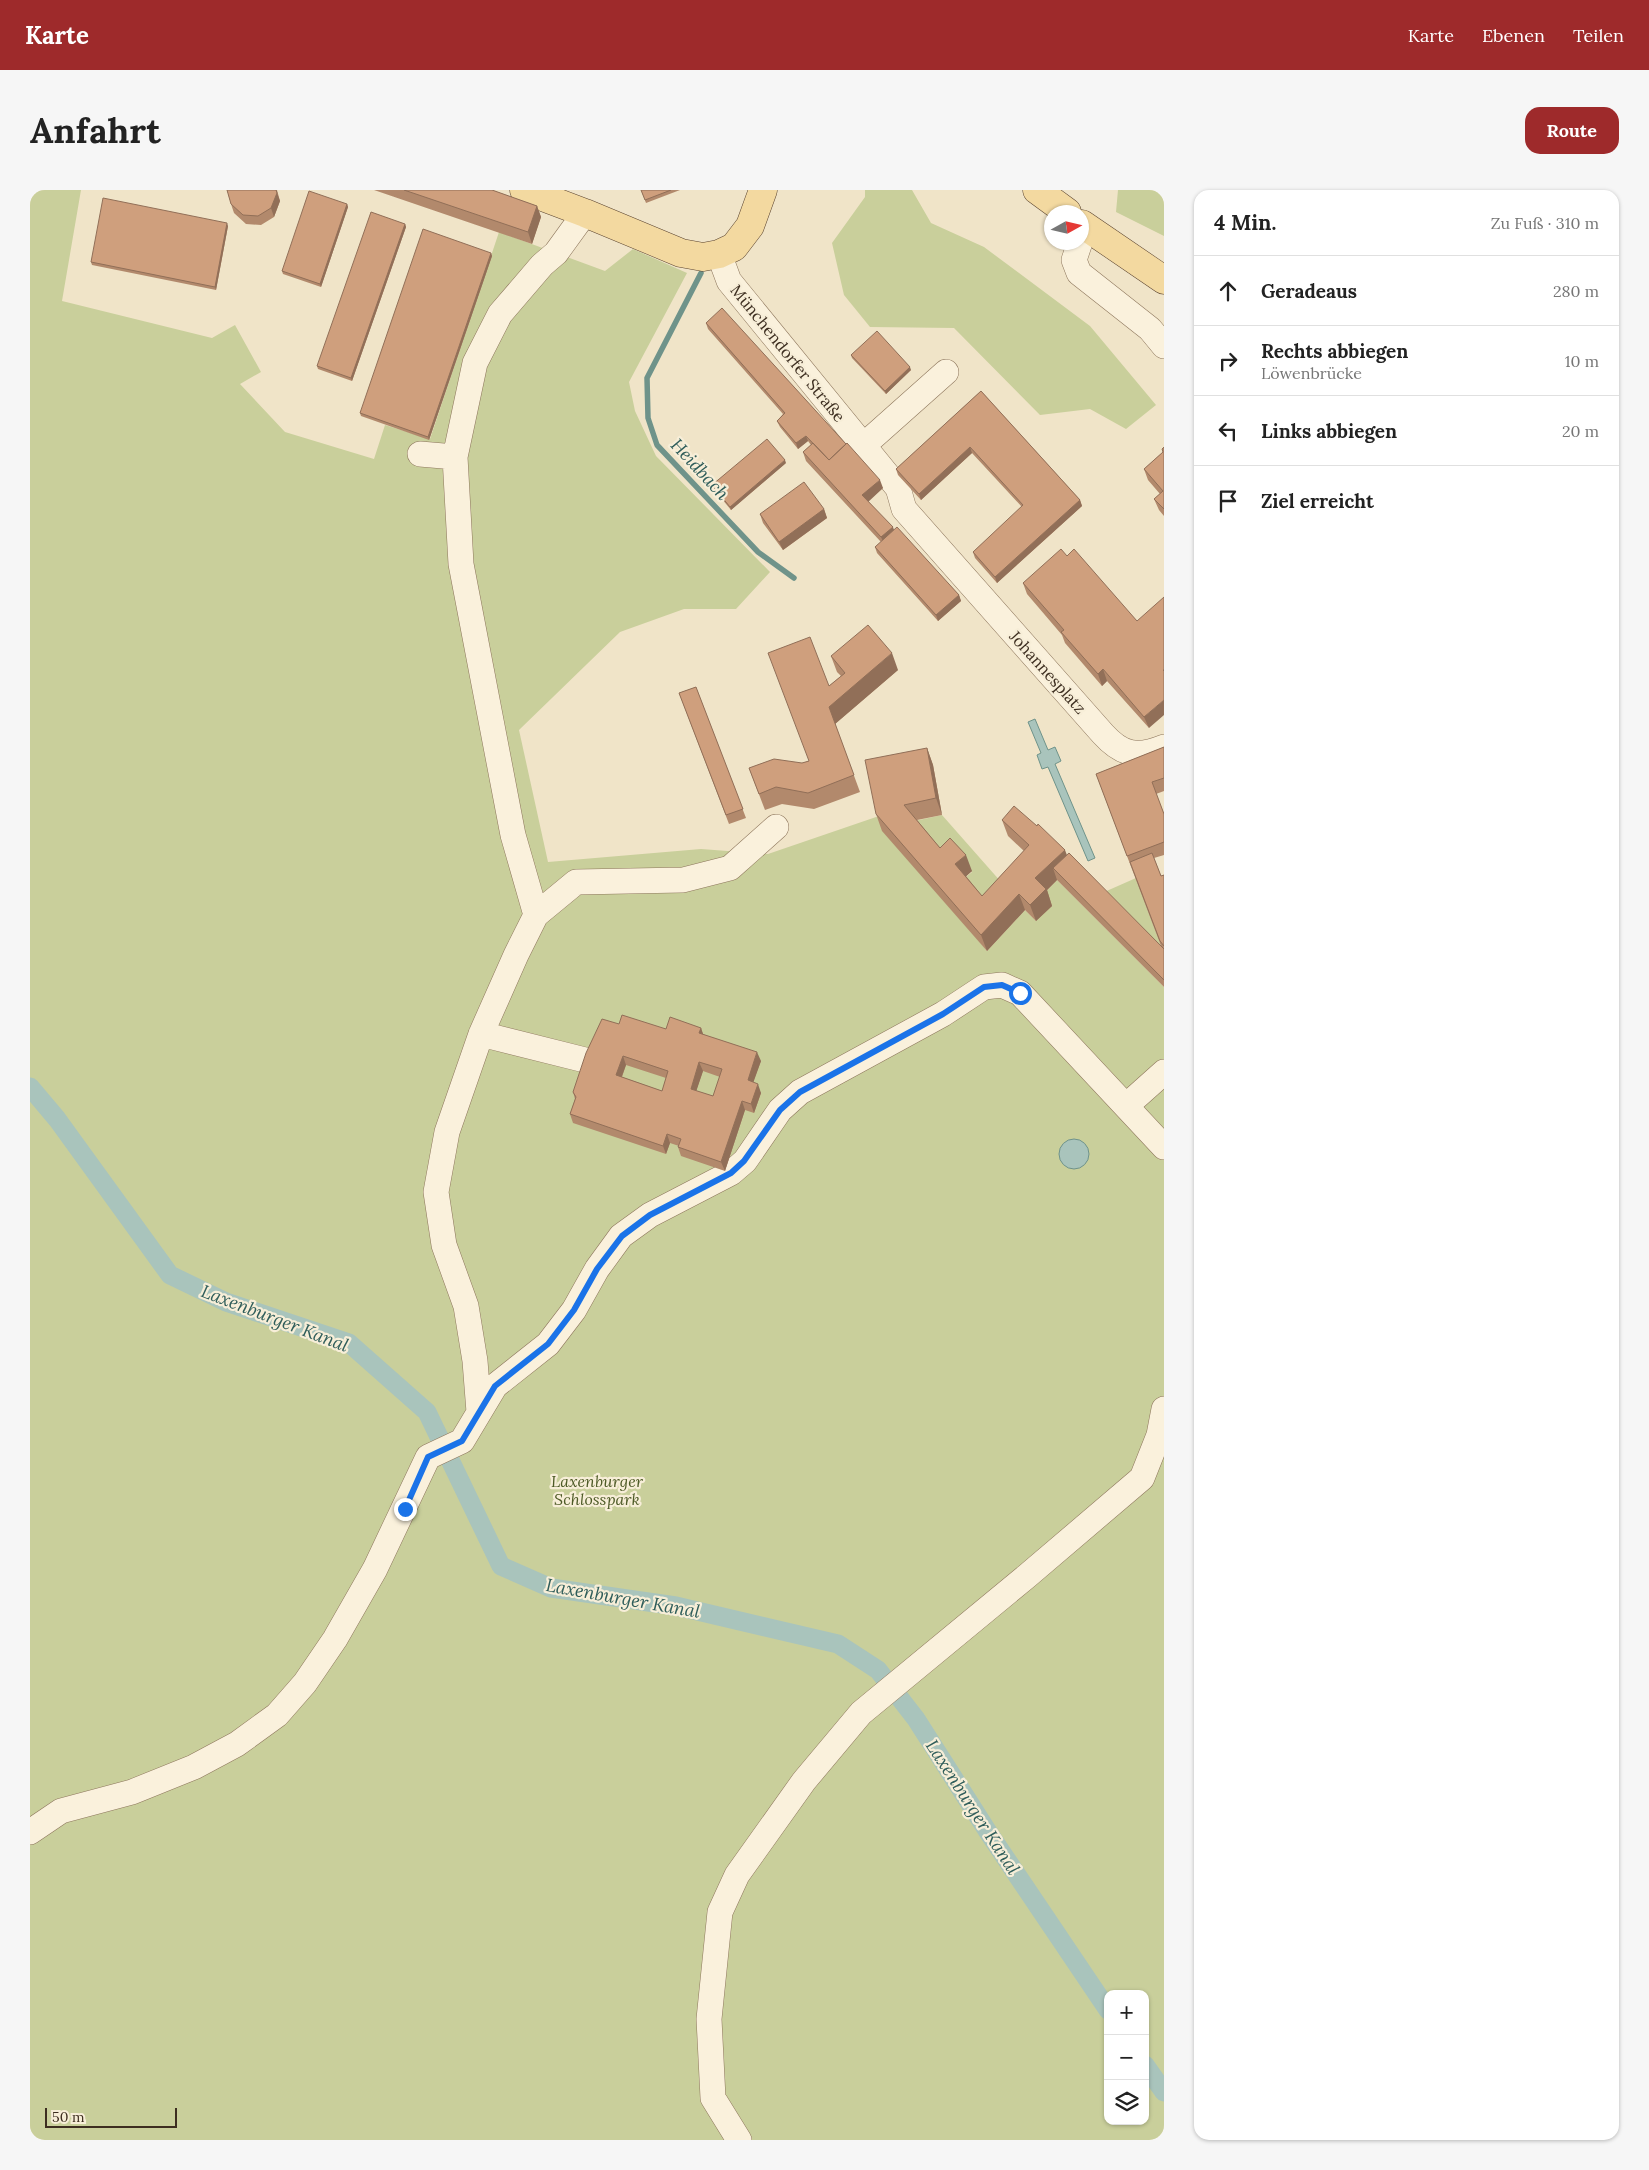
<!DOCTYPE html>
<html lang="de">
<meta charset="utf-8">
<style>
body{margin:0;font-family:Lora,serif;background:#f6f6f6;color:#222}
.controls{position:absolute;right:15px;bottom:15px;display:grid;overflow:hidden;border-radius:10px;box-shadow:0 1px 4px #0004}
.controls button{width:45px;height:45px;display:grid;place-items:center;padding:0;border:0;border-bottom:1px solid #e0e0e0;background:#fff;color:#222;font:25px sans-serif}
.compass{position:absolute;left:1014px;top:15px;width:45px;height:45px;border-radius:50%;background:#fff;box-shadow:0 1px 4px #0004;rotate:82deg}
.scale{position:absolute;left:15px;bottom:12px;width:132px;box-sizing:border-box;padding-left:5px;border:2px solid #3d2e20;border-top:0;font-size:14px;line-height:18px;white-space:nowrap;color:#3d2e20;-webkit-text-stroke:4px #f7eed8;paint-order:stroke}
.stop{position:absolute;width:15px;height:15px;margin:-11px;border:4px solid #1a73e8;border-radius:50%;background:#fff}
.stop.end{background:#1a73e8;border-color:#fff;box-shadow:0 1px 5px #0008}
.list{margin:0;padding:0;list-style:none}
h2{display:flex;justify-content:space-between;align-items:center;height:65px;margin:0;padding:0 20px;font-size:21px}
h2 small{font-size:16px;font-weight:400;color:#767676}
.list li{display:grid;grid-template-columns:32px 1fr auto;gap:15px;align-items:center;box-sizing:border-box;height:70px;padding:0 20px;border-top:1px solid #e0e0e0}
.list b{display:block;font-size:19px;white-space:nowrap}
.list p{margin:0;font-size:16px;white-space:nowrap;color:#767676}
.list em{font-size:16px;font-style:normal;color:#767676}
.icon{flex:none;width:28px;height:28px;fill:none;stroke:currentColor;stroke-width:2;stroke-linecap:round;stroke-linejoin:round}
.map{position:relative;flex:none;width:1134px;height:1950px;overflow:hidden;border-radius:15px}
header{display:flex;align-items:center;gap:30px;box-sizing:border-box;height:70px;padding:0 25px;background:#9e2a2b;color:#fff}
header strong{font-size:24px}
nav{display:flex;gap:28px;margin-inline-start:auto;font-size:18px}
.intro{display:flex;align-items:center;justify-content:space-between;box-sizing:border-box;height:120px;padding:0 30px}
h1{margin:0;font-size:35px}
.button{padding:12px 22px;border-radius:15px;background:#9e2a2b;color:#fff;font-size:18px;font-weight:700}
main{display:flex;gap:30px;padding:0 30px}
aside{flex:1;background:#fff;border-radius:15px;box-shadow:0 1px 4px #0004}
.map>svg:first-child{display:block}
.green{fill:#c9cf9b;fill-rule:evenodd}
.water{fill:#a9c4bc;stroke:#6f938a}
.lines{fill:none;stroke-linecap:round;stroke-linejoin:round}
.stream{stroke:#6f938a;stroke-width:5.5}
.canal{stroke:#a9c4bc;stroke-width:19}
.minor-casing{stroke:#8d765c;stroke-width:26}
.major-casing{stroke:#5b4430;stroke-width:29}
.minor{stroke:#faf1dc;stroke-width:25}
.major{stroke:#f3d9a0;stroke-width:28}
.wall{fill:#b2896c;fill-rule:evenodd}
.shaded-wall{fill:#916f58}
.building{fill:#cf9f7d;stroke:#916f58;fill-rule:evenodd}
.route{stroke:#1a73e8;stroke-width:6}
.labels{text-anchor:middle;dominant-baseline:central;stroke-width:4.5;stroke-linejoin:round;paint-order:stroke}
.street-label{font-size:16px;fill:#3d2e20;stroke:#f7eed8}
.park-label{font-size:16px;font-style:italic;fill:#4d5a26;stroke:#f7eed8}
.water-label{font-size:18px;font-style:italic;fill:#2f5d5a;stroke:#f7eed8}
</style>
<header>
<strong>Karte</strong>
<nav><a>Karte</a><a>Ebenen</a><a>Teilen</a></nav>
</header>
<div class="intro"><h1>Anfahrt</h1><a class="button">Route</a></div>
<main>
<div class="map">
<svg width="1134" height="1950" viewBox="0 0 1134 1950">
<rect width="100%" height="100%" fill="#f0e4c8"/>
<!-- green -->
<path class="green" d="M0 0H51L32 111 182 148 205 135 231 182 210 194 255 242 344 269 355 235 400 249 469 42 575 81 603 59 657 83 599 192 605 221 626 266 740 382 706 419H654L590 442 489 540 518 672 671 659 738 664 849 626 957 761 995 720 1006 731 1012 705 1027 690 1134 797V1950H0ZM1078 1804H1115V1931H1078Z
M835 0H882L901 33 954 57 1060 136 1126 215 1096 239 1060 219 1010 225 924 138 840 137 814 105 802 53 835 7Z
M1088 0H1134V46L1086 22Z
M912 625 979 701 958 722 931 691 942 682 916 674 880 632Z
M1106 688 1134 764 1072 703Z"/>
<!-- water -->
<path class="water" d="M1005 529 1018 560 1025 557 1031 571 1025 574 1065 668 1058 671 1018 577 1012 579 1007 565 1011 563 998 532Z
M1029 964a15 15 0 1 1 30 0a15 15 0 1 1-30 0Z"/>
<g class="lines">
<!-- stream -->
<path class="stream" d="M671 83 617 188 618 228 627 255 728 362 764 388"/>
<!-- canal -->
<path class="canal" d="M0 897 27 929 140 1085 196 1112 319 1153 397 1222 471 1376 521 1398 646 1416 808 1454 848 1480 886 1529 958 1642 1078 1820
M1115 1875 1134 1902"/>
<!-- minor casing -->
<g class="minor-casing">
<path id="minor" d="M1050 52 1044 70 1049 83 1120 139 1134 156
M689 64 699 91 868 298 874 319 1073 544C1092 565 1107 568 1134 557
M834 255 916 182
M390 264 425 267
M506 725 546 692 653 690 700 678 746 637
M451 844 559 871
M1096 916 1134 882
M449 1222 445 1171 436 1116 414 1055 406 1002 417 942 451 844 486 765 506 725 483 645 431 374 425 267 445 173 470 124 512 75 526 63 555 23
M0 1642 31 1621 102 1602 164 1577 207 1554 247 1525 275 1493 305 1449 345 1379 398 1267 432 1251 465 1196 518 1154 544 1120 567 1079 591 1046 620 1025 701 983 715 971 750 920 770 902 913 824 954 797 972 795 990 803 1134 957
M709 1950 683 1908 679 1829 690 1722 707 1685 774 1591 831 1523 997 1386 1112 1288 1129 1245 1134 1219"/>
</g>
<!-- major casing -->
<g class="major-casing">
<path id="major" d="M494 0 555 23 651 63 673 67 689 64 704 57 720 36 733 0
M1007 0 1037 22
M1052 34 1134 90"/>
</g>
<!-- minor -->
<use href="#minor" class="minor"/>
<!-- major -->
<use href="#major" class="major"/>
</g>
<!-- wall -->
<path class="wall" d="M197 0H247L250 11 244 27 231 35 216 34 204 23 201 14Z
M344 0H462L507 16 511 27 502 54Z
M611 0H650L616 13Z
M317 14 318 17 291 97 253 84 252 81Z
M375 34 376 37 322 191 288 179 287 176Z
M198 36 186 100 62 75 61 72Z
M461 63 462 66 399 250 331 226 330 223Z
M676 133 853 298 838 311 864 340 929 405 931 411 908 431 847 363 845 357 851 352 776 271 773 262 781 255 778 251 768 259 750 237 747 231 753 224 678 139Z
M821 165 881 180 856 204 822 168Z
M951 201 1050 310 1052 316 967 393 945 368 943 362 992 317 942 263 891 310 868 285 866 279Z
M1134 257V326L1129 320 1124 309 1130 304 1118 290 1114 279 1133 262 1132 259Z
M756 273 701 320 683 298 682 295Z
M794 319 797 328 753 360 733 333 730 324Z
M1037 366 1107 431 1119 538 1077 491 1072 496 1035 453 1032 445 997 404 993 393Z
M801 466 868 480 805 534 830 602 784 619 752 614 735 620 719 578 772 573 779 571 799 496 811 486 807 482Z
M666 497 716 628 699 634 649 503Z
M1134 557V601L1126 604 1134 624V665L1124 668 1131 686 1134 685V797L1027 690 1017 700 1022 716 1006 731 995 720 957 761 852 641 846 624 897 558 903 575 912 625 887 630 910 658 942 681 936 686 952 706 994 661 978 646 972 630 1036 665 1131 756 1066 584Z
M589 834 636 839 671 838 673 844 731 871 723 892 731 903 724 923 715 920 695 981 651 966 648 957 649 956 640 953 636 964 543 933 540 924 545 909 543 902ZM596 875 636 888 632 901 592 887ZM673 881 690 887 683 906 666 901Z"/>
<!-- shaded-wall -->
<path class="shaded-wall" d="M246 0 250 11 244 27 241 18Z
M317 14 318 17 291 97 290 94Z
M507 16 511 27 502 54 498 42Z
M197 33 198 36 186 100 185 97Z
M375 34 376 37 322 191 321 188Z
M461 63 462 66 399 250 398 247Z
M880 177 881 180 856 204 855 201Z
M776 246 778 251 768 259 766 253Z
M940 257 942 263 891 310 889 304Z
M755 270 756 273 701 320 700 317Z
M850 290 853 298 836 314 832 305Z
M1050 310 1052 316 967 393 965 387Z
M794 319 797 328 753 360 749 352Z
M863 337 866 346 855 356 851 347Z
M929 405 931 411 908 431 906 425Z
M862 463 868 480 805 534 799 517Z
M1073 479 1077 491 1072 496 1068 484Z
M1134 510V525L1119 538 1114 527Z
M897 558 903 575 912 625 906 608Z
M1035 660 1041 676 1023 678 1027 690 1017 700 1022 716 1006 731 1000 715 1005 688Z
M936 665 942 681 931 691 925 674Z
M989 704 995 720 957 761 951 745Z
M671 838 674 847 669 843Z
M727 862 731 871 721 899 718 890Z
M593 866 596 875 589 894 586 885Z
M669 872 673 881 664 908 661 899Z
M728 894 731 903 724 923 721 914Z
M712 911 715 920 695 981 691 972Z
M637 944 640 953 636 964 633 956Z"/>
<!-- building -->
<path class="building" d="M197 0H246L247 3 241 18 228 26 213 25 201 14Z
M374 0H462L507 16 498 42Z
M611 0H641L615 10Z
M279 1 317 14 290 94 252 81Z
M73 8 197 33 185 97 61 72Z
M341 22 375 34 321 188 287 176Z
M393 39 461 63 398 247 330 223Z
M692 118 816 254 799 270 776 246 766 253 747 231 755 223 676 133Z
M847 141 880 177 855 201 821 165Z
M951 201 1050 310 965 387 943 362 993 315 940 257 889 304 866 279Z
M737 249 755 270 700 317 682 295Z
M783 253 799 270 817 253 850 290 832 305 863 337 851 347 773 262Z
M1134 257V319L1124 309 1133 301 1114 279 1133 262 1132 259Z
M774 292 794 319 749 352 730 324Z
M867 337 929 405 906 425 845 357Z
M1031 359 1037 366 1044 359 1107 431 1134 407V480H1133L1134 481V510L1114 527 1073 479 1068 484 1031 442 1034 440 993 393Z
M838 435 862 463 799 517 824 585 778 603 746 597 729 604 719 578 744 569 772 573 779 571 738 463 780 447 799 496 815 483 801 466Z
M666 497 713 619 696 625 649 503Z
M1134 557V588L1122 592 1134 624V652L1097 666 1066 584Z
M897 558 906 608 874 615 910 658 920 648 936 665 925 674 952 706 999 655 972 630 984 616 1007 636 1008 634 1035 660 1005 688 1016 699 1000 715 989 704 951 745 846 624 835 570Z
M1039 663 1134 759V790L1023 678Z
M1122 663 1131 686 1134 685V756L1130 751 1100 672Z
M592 825 636 839 640 827 671 838 669 843 727 862 718 890 728 894 721 914 712 911 691 972 648 957 651 949 637 944 633 956 540 924 546 907 543 902 556 863 572 829 589 834ZM593 866 638 881 632 901 586 885ZM669 872 692 879 683 906 661 899Z"/>
<g class="lines">
<!-- route -->
<path class="route" d="M375 1319 398 1267 432 1251 465 1196 518 1154 544 1120 567 1079 592 1046 620 1025 701 983 714 971 750 920 770 902 913 824 954 797 972 795 990 803"/>
</g>
<g class="labels">
<!-- street labels -->
<g class="street-label">
<text transform="translate(758 163) rotate(51)">Münchendorfer Straße</text>
<text transform="translate(1018 482) rotate(48)">Johannesplatz</text>
</g>
<!-- park labels -->
<g class="park-label">
<text x="567" y="1291">Laxenburger<tspan x="567" dy="18">Schlosspark</tspan></text>
</g>
<!-- water labels -->
<g class="water-label">
<text transform="translate(670 279) rotate(47)">Heidbach</text>
<text transform="translate(245 1128) rotate(21)">Laxenburger Kanal</text>
<text transform="translate(593 1408) rotate(10)">Laxenburger Kanal</text>
<text transform="translate(943 1617) rotate(57)">Laxenburger Kanal</text>
</g>
</g>
</svg>
<div class="controls">
<button>+</button>
<button>−</button>
<button><svg class="icon" aria-label="layers" viewBox="0 0 24 24"><path d="M12 4l9 5-9 5-9-5zM3 14l9 5 9-5"/></svg></button>
</div>
<svg class="compass" viewBox="-18 -18 36 36"><path d="M0-13l5 13h-10z" fill="#e53935"/><path d="M0 13l5-13h-10z" fill="#767676"/></svg>
<div class="scale">50 m</div>
<div class="stop" style="left:990px;top:803px"></div>
<div class="stop end" style="left:375px;top:1319px"></div>
</div>
<aside>
<h2>4 Min.<small>Zu Fuß · 310 m</small></h2>
<ul class="list">
<li><svg class="icon" aria-label="ahead" viewBox="0 0 24 24"><path d="M12 20V5M6 11l6-6 6 6"/></svg><div><b>Geradeaus</b></div><em>280 m</em></li>
<li><svg class="icon" aria-label="right" viewBox="0 0 24 24"><path d="M7 20v-9h11M14 6l5 5-5 5"/></svg><div><b>Rechts abbiegen</b><p>Löwenbrücke</p></div><em>10 m</em></li>
<li><svg class="icon" aria-label="left" viewBox="0 0 24 24"><path d="M17 20v-9H6M10 6l-5 5 5 5"/></svg><div><b>Links abbiegen</b></div><em>20 m</em></li>
<li><svg class="icon" aria-label="arrive" viewBox="0 0 24 24"><path d="M6 21V4h12l-3 4 3 4H6"/></svg><div><b>Ziel erreicht</b></div></li>
</ul>
</aside>
</main>
